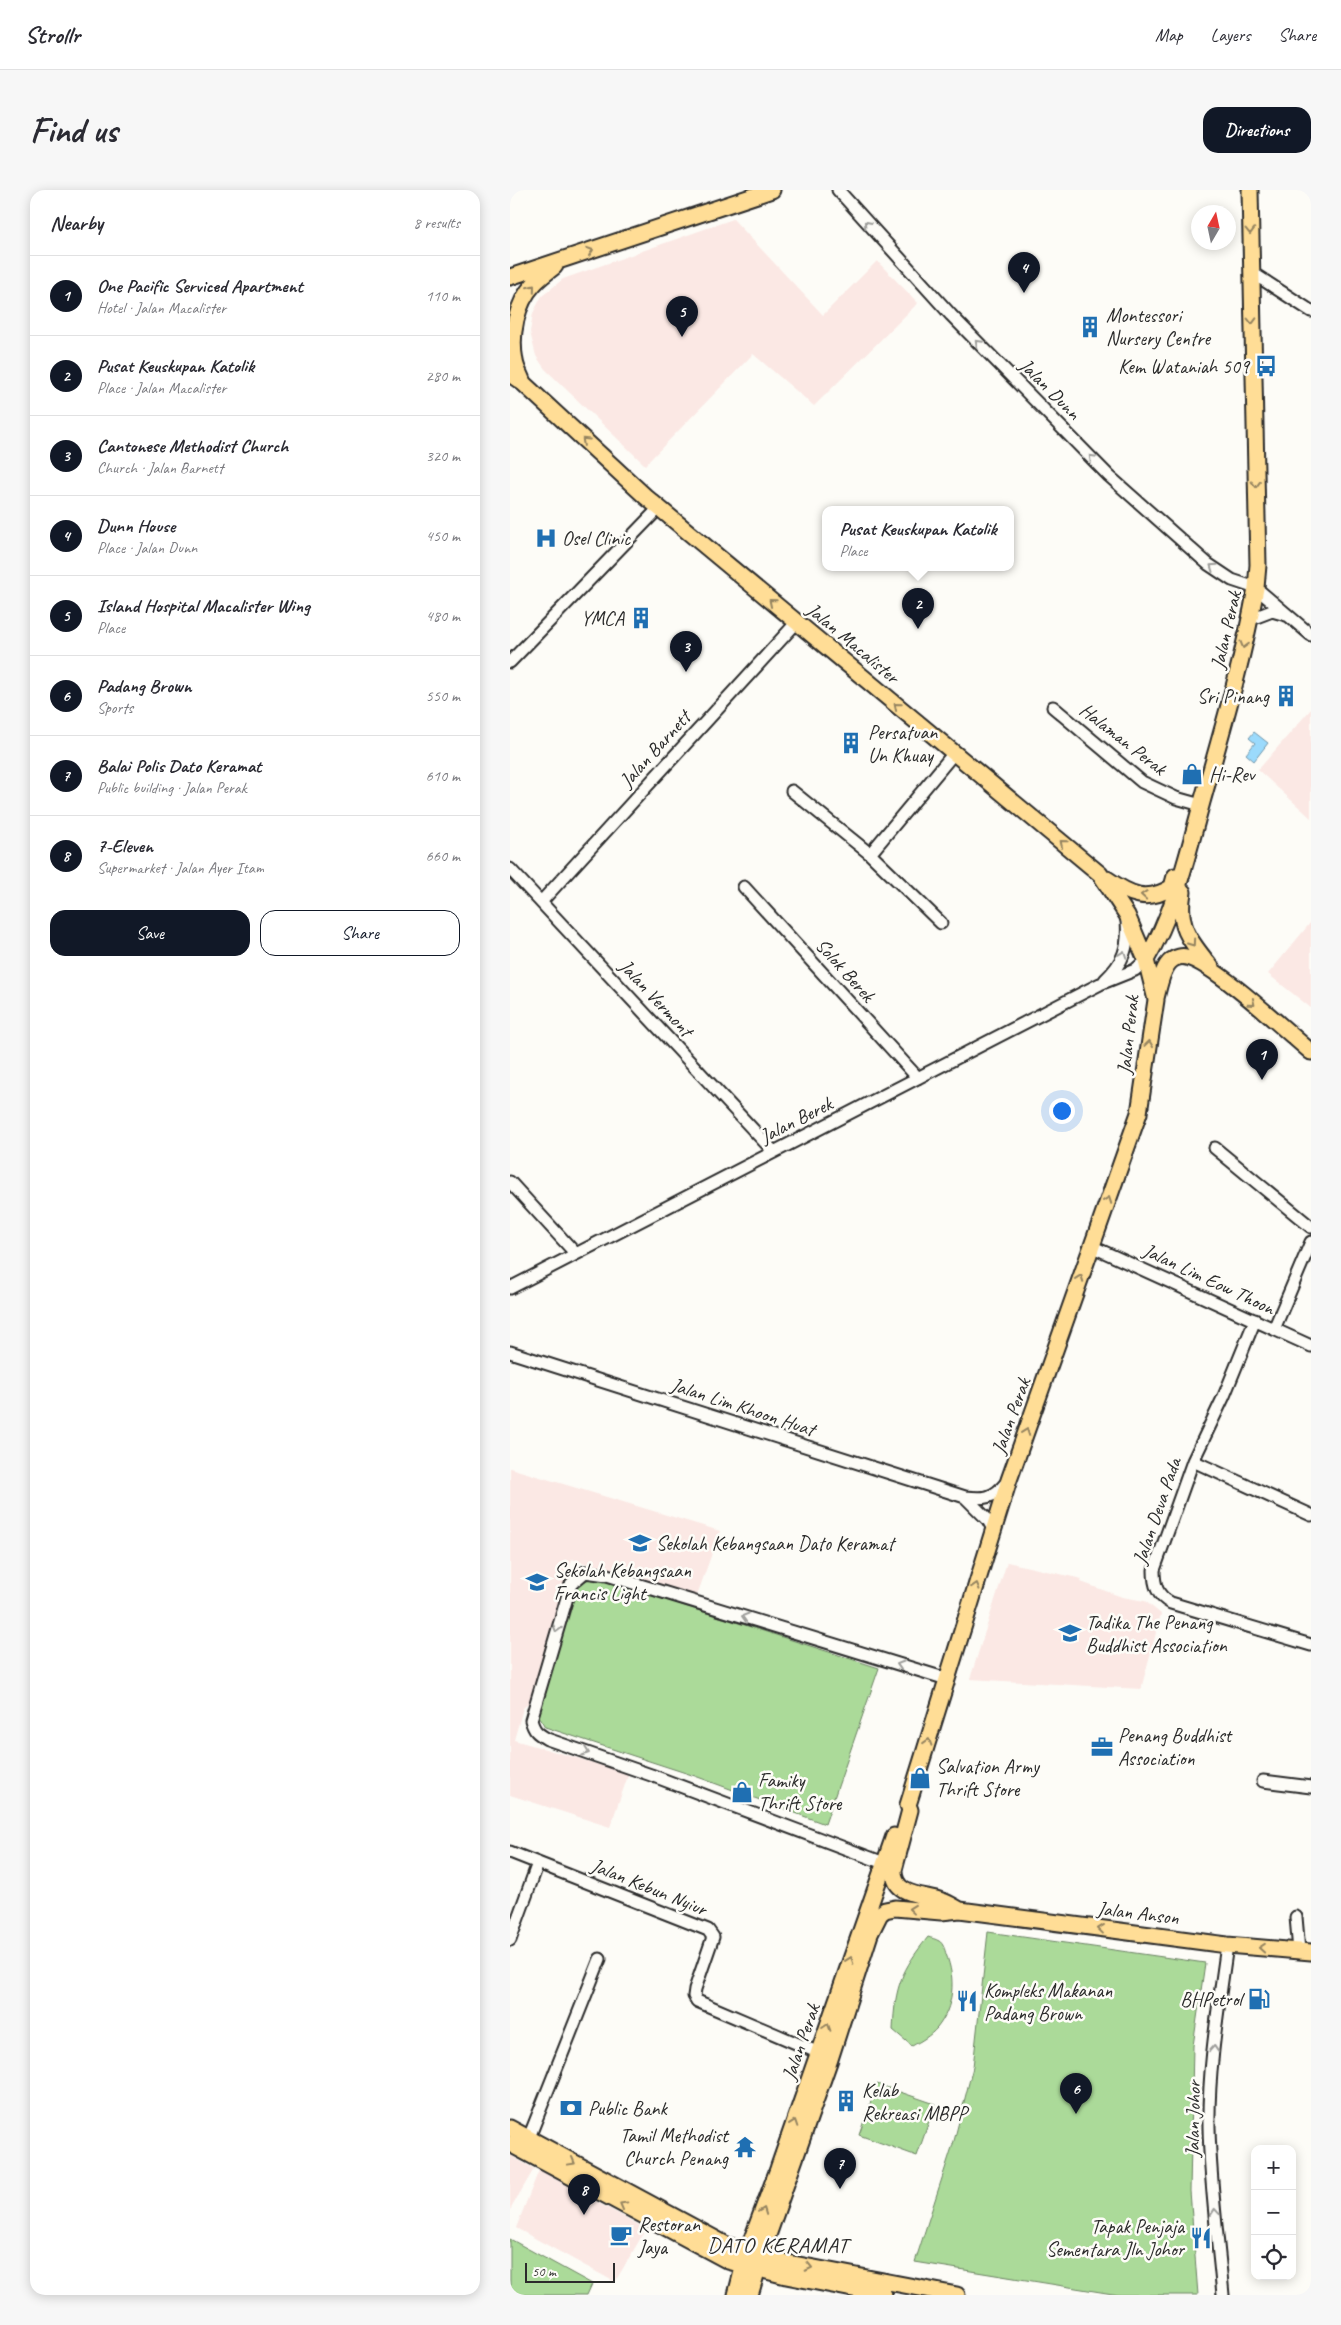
<!DOCTYPE html>
<meta charset="utf-8">
<style>
body{margin:0;font-family:Caveat,sans-serif;background:#f7f7f7;color:#2b2b33}
.controls{position:absolute;right:15px;bottom:15px;display:grid;overflow:hidden;border-radius:10px;box-shadow:0 2px 12px #0003}
.controls button{width:45px;height:45px;display:grid;place-items:center;padding:0;border:0;border-bottom:1px solid #e1e1e2;background:#fff;color:#2b2b33;font:25px sans-serif}
.compass{position:absolute;left:681px;top:15px;width:45px;height:45px;border-radius:50%;background:#fff;box-shadow:0 2px 12px #0003;rotate:9deg}
.scale{position:absolute;left:15px;bottom:12px;width:90px;box-sizing:border-box;padding-left:5px;border:2px solid #2b2b2b;border-top:0;font-size:14px;line-height:18px;white-space:nowrap;color:#2b2b2b;-webkit-text-stroke:4px #fdfcf7;paint-order:stroke}
.you{position:absolute;left:551px;top:920px;width:18px;height:18px;margin:-12px;border:4px solid #fff;border-radius:50%;background:#1a73e8;box-shadow:0 0 0 8px #1a73e833}
.badge{display:grid;place-items:center;width:32px;height:32px;border-radius:50%;background:#111827;color:#fff;font-size:16px;font-weight:700}
.pin{position:absolute;translate:-50% -41px;filter:drop-shadow(0 1px 2px #0008)}
.pin::after{content:'';position:absolute;top:26px;width:18px;height:15px;background:inherit;clip-path:polygon(0 0,100% 0,50% 100%)}
.popup{position:absolute;left:312px;top:316px;width:192px;height:65px;box-sizing:border-box;display:grid;place-content:center;border-radius:10px;background:#fff;filter:drop-shadow(0 1px 4px #0005);font-size:16px;white-space:nowrap;color:#7c7c81}
.popup b{font-size:19px;color:#2b2b33}
.popup::after{content:'';position:absolute;left:50%;top:100%;margin-left:-10px;border:10px solid transparent;border-top-color:#fff}
.list{margin:0;padding:0;list-style:none}
h2{display:flex;justify-content:space-between;align-items:center;height:65px;margin:0;padding:0 20px;font-size:21px}
h2 small{font-size:16px;font-weight:400;color:#7c7c81}
.list li{display:grid;grid-template-columns:32px 1fr auto;gap:15px;align-items:center;box-sizing:border-box;height:80px;padding:0 20px;border-top:1px solid #e1e1e2}
.list b{display:block;font-size:19px;white-space:nowrap}
.list p{margin:0;font-size:16px;white-space:nowrap;color:#7c7c81}
.list em{font-size:16px;font-style:normal;color:#7c7c81}
.actions{display:flex;gap:10px;padding:15px 20px}
.actions a{flex:1;padding:11px 0;border:1px solid #111827;border-radius:15px;text-align:center;font-size:18px;color:#111827}
.actions .main{background:#111827;color:#fff}
.icon{flex:none;width:28px;height:28px;fill:none;stroke:currentColor;stroke-width:2;stroke-linecap:round;stroke-linejoin:round}
.map{position:relative;flex:none;width:801px;height:2105px;overflow:hidden;border-radius:15px}
header{display:flex;align-items:center;gap:30px;box-sizing:border-box;height:70px;padding:0 25px;background:#fff;border-bottom:1px solid #e1e1e2}
header strong{font-size:24px}
nav{display:flex;gap:28px;margin-inline-start:auto;font-size:18px}
.intro{display:flex;align-items:center;justify-content:space-between;box-sizing:border-box;height:120px;padding:0 30px}
h1{margin:0;font-size:35px}
.button{padding:12px 22px;border-radius:15px;background:#111827;color:#fff;font-size:18px;font-weight:700}
main{display:flex;gap:30px;padding:0 30px}
aside{flex:1;background:#fff;border-radius:15px;box-shadow:0 2px 12px #0003}
.map>svg:first-child{display:block}
.built{fill:#fbe8e4}
.green{fill:#abda99;stroke:#6b8262}
.water{fill:#9bdafc;stroke:#6e94a8}
.lines{fill:none;stroke-linecap:round;stroke-linejoin:round}
.minor-casing{stroke:#2b2b2b;stroke-width:15}
.major-casing{stroke:#2b2b2b;stroke-width:19}
.minor{stroke:#fdfcf7;stroke-width:11}
.major{stroke:#ffdd96;stroke-width:15}
.oneway{stroke:#9e9e9b}
.oneway2{stroke:#958460}
.labels{text-anchor:middle;dominant-baseline:central;stroke-width:5;stroke-linejoin:round;paint-order:stroke}
.poi-label{font-size:20px;fill:#2b2b2b;stroke:#fdfcf7;text-anchor:start}
.street-label{font-size:20px;fill:#2b2b2b;stroke:#fdfcf7}
.quarter-label{font-size:22px;letter-spacing:1px;fill:#2b2b2b;stroke:#fdfcf7}
</style>
<header>
<strong>Strollr</strong>
<nav><a>Map</a><a>Layers</a><a>Share</a></nav>
</header>
<div class="intro"><h1>Find us</h1><a class="button">Directions</a></div>
<main>
<aside>
<h2>Nearby<small>8 results</small></h2>
<ul class="list">
<li><span class="badge">1</span><div><b>One Pacific Serviced Apartment</b><p>Hotel · Jalan Macalister</p></div><em>110 m</em></li>
<li><span class="badge">2</span><div><b>Pusat Keuskupan Katolik</b><p>Place · Jalan Macalister</p></div><em>280 m</em></li>
<li><span class="badge">3</span><div><b>Cantonese Methodist Church</b><p>Church · Jalan Barnett</p></div><em>320 m</em></li>
<li><span class="badge">4</span><div><b>Dunn House</b><p>Place · Jalan Dunn</p></div><em>450 m</em></li>
<li><span class="badge">5</span><div><b>Island Hospital Macalister Wing</b><p>Place</p></div><em>480 m</em></li>
<li><span class="badge">6</span><div><b>Padang Brown</b><p>Sports</p></div><em>550 m</em></li>
<li><span class="badge">7</span><div><b>Balai Polis Dato Keramat</b><p>Public building · Jalan Perak</p></div><em>610 m</em></li>
<li><span class="badge">8</span><div><b>7-Eleven</b><p>Supermarket · Jalan Ayer Itam</p></div><em>660 m</em></li>
</ul>
<div class="actions"><a class="main">Save</a><a>Share</a></div>
</aside>
<div class="map">
<svg width="801" height="2105" viewBox="0 0 801 2105">
<rect width="100%" height="100%" fill="#fdfcf7"/>
<filter id="ink" filterUnits="userSpaceOnUse"><feTurbulence type="fractalNoise" baseFrequency=".02" numOctaves="2"/><feDisplacementMap in="SourceGraphic" scale="10" xChannelSelector="R" yChannelSelector="G"/><feConvolveMatrix kernelMatrix="1 2 1 2 8 2 1 2 1" color-interpolation-filters="sRGB"/></filter>
<g filter="url(#ink)">
<!-- built -->
<path class="built" d="M223 29 313 125 367 71 408 113 304 216 243 164 135 275 35 179 26 166 20 142 23 123 32 106 53 89Z
M801 519V628L748 580Z
M801 732V818L758 784Z
M0 1278 210 1341 186 1408 62 1369 19 1513 13 1518 4 1550 119 1583 100 1637 0 1605Z
M497 1372 572 1389 571 1392 612 1407 635 1411 651 1424 631 1499 460 1489Z
M0 1965 24 1979 0 2020Z
M29 1980 136 2039 105 2092 6 2038Z"/>
<!-- green -->
<path class="green" d="M80 1389H91L369 1478 315 1634 185 1586 35 1537 29 1526 65 1399 73 1392Z
M478 1742 695 1773 683 1856 680 2001 688 2105H609L405 2072 444 1951 463 1877Z
M418 1747C421 1748 426 1749 429 1751 433 1753 435 1760 436 1764 446 1789 444 1817 427 1838 420 1846 411 1851 402 1856L383 1840C385 1796 391 1781 418 1747Z
M367 1894 425 1914 407 1966 349 1945Z
M0 2049 82 2094 77 2105H0Z"/>
<!-- water -->
<path class="water" d="M744 542 758 553 744 571 736 564 745 553 739 548Z"/>
<g class="lines">
<!-- minor casing -->
<g class="minor-casing">
<path id="minor" d="M328 0 441 125 599 286 698 374 722 390 746 398 801 445
M741 82 801 121
M741 429 762 421 776 425
M0 472 149 318
M543 517 632 592 666 608 691 615
M282 601 360 664 431 733
M360 664 444 563
M0 679 264 962
M234 697 408 888
M31 712 287 432
M595 790C614 772 619 757 617 731
M705 958 801 1037
M0 992 66 1064
M581 1056 801 1156
M0 1098 590 794 625 780 636 770
M745 1130 714 1206 683 1271 644 1380C644 1395 647 1406 661 1413L801 1455
M764 1139 801 1052
M0 1162 455 1307C474 1309 483 1309 496 1293
M683 1271 801 1325
M455 1307 478 1330 483 1339
M753 1591 801 1597
M0 1662 198 1740 203 1747 185 1799 184 1806 187 1811 314 1865
M374 1673 141 1585 37 1549C27 1543 24 1541 21 1530L61 1394 75 1382 97 1385 437 1489
M786 1727 789 1761
M0 1750 28 1673
M16 1955 90 1769
M713 2105C708 2049 700 1993 699 1937 698 1877 709 1814 717 1755"/>
</g>
<!-- major casing -->
<g class="major-casing">
<path id="major" d="M0 87 262 0
M0 184 13 193 136 307 590 684 617 725 636 770 646 810 629 923 499 1290 398 1615 400 1620 384 1680C383 1707 414 1704 432 1711 439 1713 444 1717 450 1720
M13 193C11 186 6 179 5 171 0 146 6 113 24 94 30 87 38 82 45 76
M597 689C620 705 637 713 662 697L665 686
M673 702C667 737 680 751 701 777
M636 770C665 721 677 666 692 612 712 541 733 470 746 398L748 375 740 0
M646 808C649 797 652 777 662 770 666 767 672 766 676 767 704 773 776 841 801 862
M0 1938 217 2055 268 2071 447 2105
M0 1954 218 2071 276 2086 374 2105
M226 2105 237 2062 268 1979 384 1646
M240 2105 257 2048 320 1869 360 1744 370 1724 375 1720 385 1718 431 1722 450 1720 717 1755 801 1762"/>
</g>
<!-- minor -->
<use href="#minor" class="minor"/>
<!-- major -->
<use href="#major" class="major"/>
</g>
<!-- one-way arrows -->
<defs><path id="oneway-chevron" d="M-2-3.5L2.5 0L-2 3.5" fill="none" stroke-width="1.6" stroke-linecap="round" stroke-linejoin="round" transform="scale(1.25)"/></defs>
<g class="oneway">
<use href="#oneway-chevron" transform="translate(357 34) rotate(-132)"/>
<use href="#oneway-chevron" transform="translate(468 153) rotate(-135)"/>
<use href="#oneway-chevron" transform="translate(582 268) rotate(-135)"/>
<use href="#oneway-chevron" transform="translate(703 377) rotate(-145)"/>
<use href="#oneway-chevron" transform="translate(613 764) rotate(-71)"/>
<use href="#oneway-chevron" transform="translate(235 1427) rotate(-163)"/>
<use href="#oneway-chevron" transform="translate(47 1439) rotate(106)"/>
<use href="#oneway-chevron" transform="translate(390 1475) rotate(-163)"/>
<use href="#oneway-chevron" transform="translate(76 1562) rotate(19)"/>
<use href="#oneway-chevron" transform="translate(704 1859) rotate(-86)"/>
<use href="#oneway-chevron" transform="translate(705 2022) rotate(-95)"/>
</g>
<g class="oneway2">
<use href="#oneway-chevron" transform="translate(740 41) rotate(89)"/>
<use href="#oneway-chevron" transform="translate(80 61) rotate(-18)"/>
<use href="#oneway-chevron" transform="translate(22 98) rotate(-51)"/>
<use href="#oneway-chevron" transform="translate(742 131) rotate(89)"/>
<use href="#oneway-chevron" transform="translate(75 251) rotate(-137)"/>
<use href="#oneway-chevron" transform="translate(746 294) rotate(89)"/>
<use href="#oneway-chevron" transform="translate(262 412) rotate(-140)"/>
<use href="#oneway-chevron" transform="translate(734 455) rotate(105)"/>
<use href="#oneway-chevron" transform="translate(387 516) rotate(-140)"/>
<use href="#oneway-chevron" transform="translate(553 653) rotate(-140)"/>
<use href="#oneway-chevron" transform="translate(634 705) rotate(-175)"/>
<use href="#oneway-chevron" transform="translate(682 753) rotate(55)"/>
<use href="#oneway-chevron" transform="translate(742 813) rotate(40)"/>
<use href="#oneway-chevron" transform="translate(639 854) rotate(-82)"/>
<use href="#oneway-chevron" transform="translate(598 1010) rotate(-70)"/>
<use href="#oneway-chevron" transform="translate(570 1088) rotate(-70)"/>
<use href="#oneway-chevron" transform="translate(516 1242) rotate(-70)"/>
<use href="#oneway-chevron" transform="translate(466 1396) rotate(-73)"/>
<use href="#oneway-chevron" transform="translate(418 1552) rotate(-73)"/>
<use href="#oneway-chevron" transform="translate(402 1719) rotate(-174)"/>
<use href="#oneway-chevron" transform="translate(591 1739) rotate(-173)"/>
<use href="#oneway-chevron" transform="translate(752 1758) rotate(-175)"/>
<use href="#oneway-chevron" transform="translate(340 1770) rotate(-71)"/>
<use href="#oneway-chevron" transform="translate(317 1837) rotate(-72)"/>
<use href="#oneway-chevron" transform="translate(284 1933) rotate(-71)"/>
<use href="#oneway-chevron" transform="translate(62 1972) rotate(29)"/>
<use href="#oneway-chevron" transform="translate(113 2015) rotate(-151)"/>
<use href="#oneway-chevron" transform="translate(253 2021) rotate(-69)"/>
<use href="#oneway-chevron" transform="translate(299 2077) rotate(12)"/>
</g>
</g>
<!-- icons -->
<defs>
<g id="building-bare" transform="scale(1.725)"><path d="M-4-6H4V6H1V3H-1V6H-4ZM-2.5-4.3h1.7v1.8h-1.7ZM.8-4.3h1.7v1.8H.8ZM-2.5-1h1.7V.8h-1.7ZM.8-1h1.7V.8H.8Z" fill="#1f6fb2" stroke="#fdfcf7" stroke-width="2.5" paint-order="stroke"/></g>
<g id="bus-bare" transform="scale(1.725)"><path d="M-5-6H5V4H4V6H2V4H-2V6H-4V4H-5ZM-3.5-4V0h7V-4ZM-3.5 1.2v1.5H-2V1.2ZM2 1.2v1.5H3.5V1.2Z" fill="#1f6fb2" stroke="#fdfcf7" stroke-width="2.5" paint-order="stroke"/></g>
<g id="hospital-bare" transform="scale(1.725)"><path d="M-5-5h3v3.5h4V-5h3V5h-3V1.5h-4V5h-3Z" fill="#1f6fb2" stroke="#fdfcf7" stroke-width="2.5" paint-order="stroke"/></g>
<g id="shop-bare" transform="scale(1.725)"><path d="M-5-2.5h2.3a2.7 3.5 0 0 1 5.4 0H5L5.5 6h-11ZM-1.5-2.5h3a1.5 2.3 0 0 0-3 0Z" fill="#1f6fb2" stroke="#fdfcf7" stroke-width="2.5" paint-order="stroke"/></g>
<g id="school-bare" transform="scale(1.725)"><path d="M0-5L7-2L0 1L-7-2ZM-4 1L0 2.5L4 1V4Q0 6-4 4Z" fill="#1f6fb2" stroke="#fdfcf7" stroke-width="2.5" paint-order="stroke"/></g>
<g id="office-bare" transform="scale(1.725)"><path d="M-6-3h4V-5.5h4V-3h4V5H-6ZM-1-4.5V-3h2v-1.5ZM-6 0V1H6V0Z" fill="#1f6fb2" stroke="#fdfcf7" stroke-width="2.5" paint-order="stroke"/></g>
<g id="fuel-bare" transform="scale(1.725)"><path d="M-5.5-6h7V0h2V4h1.3V-2.5L3-4.5l.8-.8L6-3V5H2.5V1h-1V6h-7ZM-4.2-4.7v3.2H.2V-4.7Z" fill="#1f6fb2" stroke="#fdfcf7" stroke-width="2.5" paint-order="stroke"/></g>
<g id="restaurant-bare" transform="scale(1.725)"><path d="M-5-6h1v4h1v-4h1v4h1v-4h1v5L-1.5 .5V6h-2V.5L-5-1ZM5-6V6H3V1.5H1.5Q1.5-4 5-6Z" fill="#1f6fb2" stroke="#fdfcf7" stroke-width="2.5" paint-order="stroke"/></g>
<g id="bank-bare" transform="scale(1.725)"><path d="M-6-4H6V4H-6ZM0-2.3a2.3 2.3 0 1 0 0 4.6a2.3 2.3 0 1 0 0-4.6Z" fill="#1f6fb2" stroke="#fdfcf7" stroke-width="2.5" paint-order="stroke"/></g>
<g id="temple-bare" transform="scale(1.725)"><path d="M0-6L5-2H3V0L6.5 2.5H4V6H1.5V3h-3V6H-4V2.5H-6.5L-3 0V-2H-5Z" fill="#1f6fb2" stroke="#fdfcf7" stroke-width="2.5" paint-order="stroke"/></g>
<g id="cafe-bare" transform="scale(1.725)"><path d="M-5.5-4.5H6V0H3Q3 3.5 0 3.5H-2.5Q-5.5 3.5-5.5 0ZM3-3.2v2h1.7v-2ZM-6 4.5H4V6H-6Z" fill="#1f6fb2" stroke="#fdfcf7" stroke-width="2.5" paint-order="stroke"/></g>
</defs>
<g fill-rule="evenodd">
<use href="#building-bare" x="580" y="137"/>
<use href="#bus-bare" x="756" y="176"/>
<use href="#hospital-bare" x="36" y="348"/>
<use href="#building-bare" x="131" y="428"/>
<use href="#building-bare" x="776" y="506"/>
<use href="#building-bare" x="341" y="553"/>
<use href="#shop-bare" x="682" y="584"/>
<use href="#school-bare" x="130" y="1353"/>
<use href="#school-bare" x="27" y="1392"/>
<use href="#school-bare" x="560" y="1443"/>
<use href="#office-bare" x="592" y="1557"/>
<use href="#shop-bare" x="410" y="1588"/>
<use href="#shop-bare" x="232" y="1602"/>
<use href="#fuel-bare" x="749" y="1809"/>
<use href="#restaurant-bare" x="457" y="1811"/>
<use href="#building-bare" x="336" y="1911"/>
<use href="#bank-bare" x="61" y="1918"/>
<use href="#temple-bare" x="235" y="1957"/>
<use href="#cafe-bare" x="111" y="2045"/>
<use href="#restaurant-bare" x="691" y="2048"/>
</g>
<g class="labels">
<!-- poi labels -->
<g class="poi-label">
<text x="596" y="125">Montessori<tspan x="596" dy="23">Nursery Centre</tspan></text>
<text x="739" y="176" text-anchor="end">Kem Wataniah 509</text>
<text x="52" y="348">Osel Clinic</text>
<text x="114" y="428" text-anchor="end">YMCA</text>
<text x="759" y="506" text-anchor="end">Sri Pinang</text>
<text x="358" y="542">Persatuan<tspan x="358" dy="23">Un Khuay</tspan></text>
<text x="699" y="584">Hi-Rev</text>
<text x="146" y="1353">Sekolah Kebangsaan Dato Keramat</text>
<text x="44" y="1380">Sekolah Kebangsaan<tspan x="44" dy="23">Francis Light</tspan></text>
<text x="576" y="1432">Tadika The Penang<tspan x="576" dy="23">Buddhist Association</tspan></text>
<text x="608" y="1545">Penang Buddhist<tspan x="608" dy="23">Association</tspan></text>
<text x="426" y="1576">Salvation Army<tspan x="426" dy="23">Thrift Store</tspan></text>
<text x="248" y="1590">Famiky<tspan x="248" dy="23">Thrift Store</tspan></text>
<text x="474" y="1800">Kompleks Makanan<tspan x="474" dy="23">Padang Brown</tspan></text>
<text x="732" y="1809" text-anchor="end">BHPetrol</text>
<text x="352" y="1900">Kelab<tspan x="352" dy="23">Rekreasi MBPP</tspan></text>
<text x="78" y="1918">Public Bank</text>
<text x="218" y="1945" text-anchor="end">Tamil Methodist<tspan x="218" dy="23">Church Penang</tspan></text>
<text x="128" y="2034">Restoran<tspan x="128" dy="23">Jaya</tspan></text>
<text x="674" y="2036" text-anchor="end">Tapak Penjaja<tspan x="674" dy="23">Sementara Jln Johor</tspan></text>
</g>
<!-- street labels -->
<g class="street-label">
<text transform="translate(540 199) rotate(45)">Jalan Dunn</text>
<text transform="translate(716 440) rotate(-77)">Jalan Perak</text>
<text transform="translate(343 453) rotate(40)">Jalan Macalister</text>
<text transform="translate(613 549) rotate(38)">Halaman Perak</text>
<text transform="translate(145 559) rotate(-48)">Jalan Barnett</text>
<text transform="translate(335 780) rotate(48)">Solok Berek</text>
<text transform="translate(146 808) rotate(47)">Jalan Vermont</text>
<text transform="translate(618 845) rotate(-84)">Jalan Perak</text>
<text transform="translate(286 930) rotate(-27)">Jalan Berek</text>
<text transform="translate(699 1089) rotate(25)">Jalan Lim Eow Thoon</text>
<text transform="translate(233 1217) rotate(18)">Jalan Lim Khoon Huat</text>
<text transform="translate(501 1226) rotate(-70)">Jalan Perak</text>
<text transform="translate(647 1321) rotate(-71)">Jalan Deva Pada</text>
<text transform="translate(139 1697) rotate(22)">Jalan Kebun Nyiur</text>
<text transform="translate(628 1723) rotate(7)">Jalan Anson</text>
<text transform="translate(291 1852) rotate(-71)">Jalan Perak</text>
<text transform="translate(683 1929) rotate(-89)">Jalan Johor</text>
</g>
<!-- quarter labels -->
<g class="quarter-label">
<text x="268" y="2055">DATO KERAMAT</text>
</g>
</g>
</svg>
<div class="controls">
<button>+</button>
<button>−</button>
<button><svg class="icon" aria-label="locate" viewBox="0 0 24 24"><circle cx="12" cy="12" r="6"/><path d="M12 2v4M12 18v4M2 12h4M18 12h4"/></svg></button>
</div>
<svg class="compass" viewBox="-18 -18 36 36"><path d="M0-13l5 13h-10z" fill="#e53935"/><path d="M0 13l5-13h-10z" fill="#7c7c81"/></svg>
<div class="scale">50 m</div>
<div class="you"></div>
<div class="pin badge" style="left:752px;top:890px">1</div>
<div class="pin badge" style="left:408px;top:439px">2</div>
<div class="popup"><b>Pusat Keuskupan Katolik</b>Place</div>
<div class="pin badge" style="left:176px;top:482px">3</div>
<div class="pin badge" style="left:514px;top:103px">4</div>
<div class="pin badge" style="left:172px;top:147px">5</div>
<div class="pin badge" style="left:566px;top:1924px">6</div>
<div class="pin badge" style="left:330px;top:1999px">7</div>
<div class="pin badge" style="left:74px;top:2025px">8</div>
</div>
</main>
